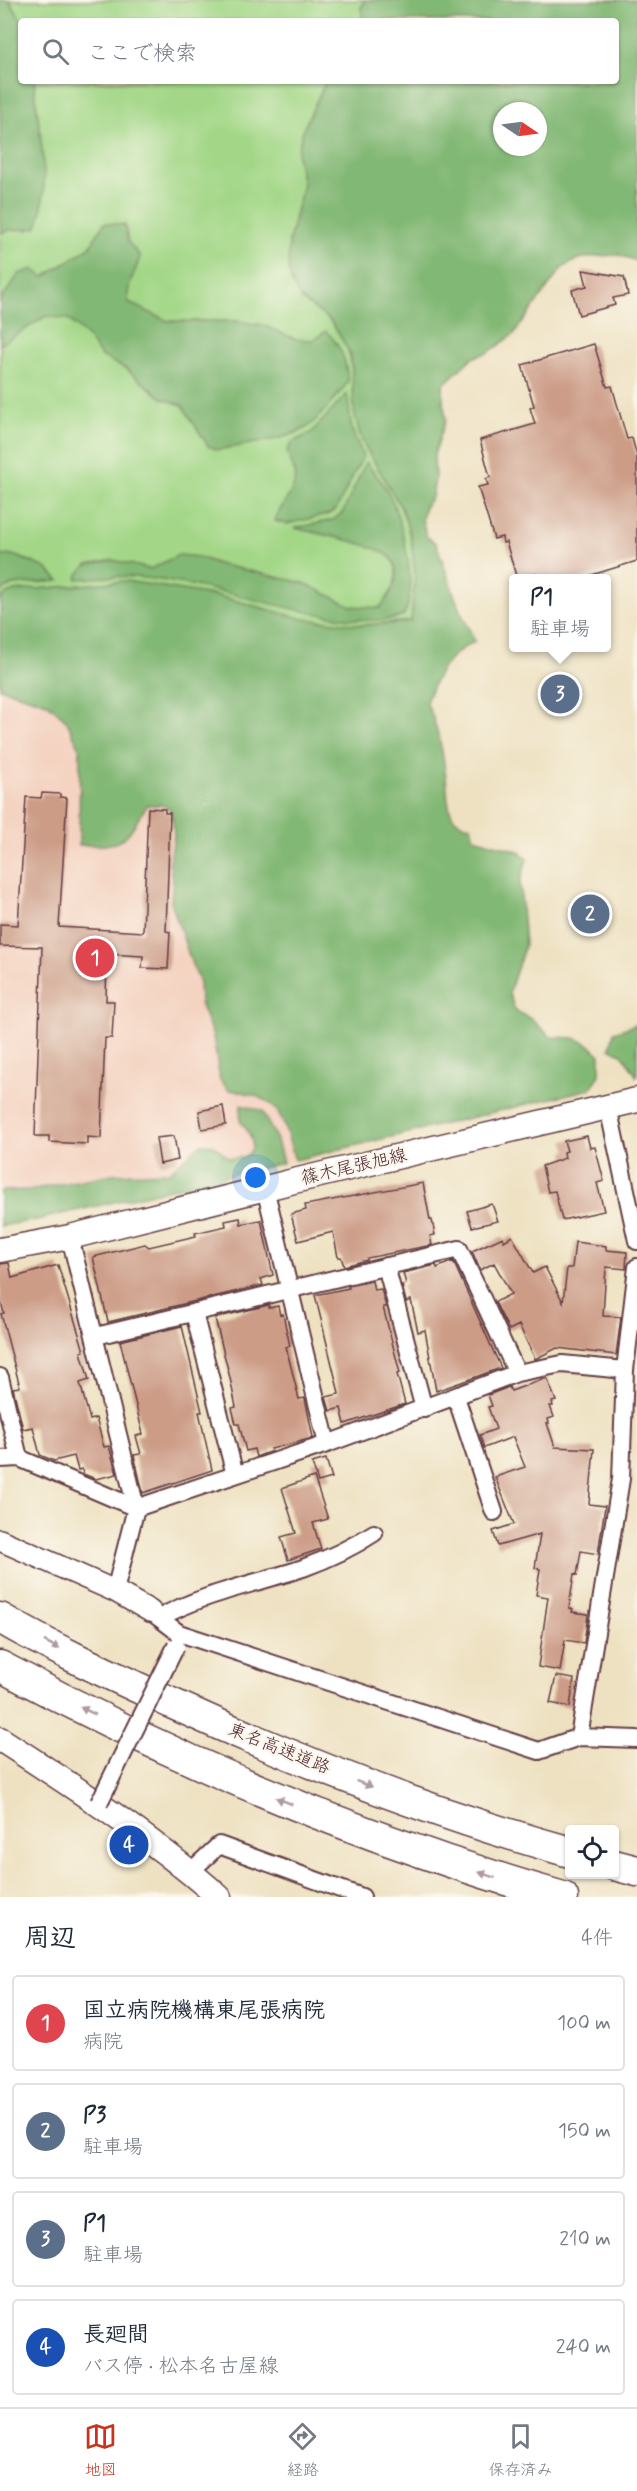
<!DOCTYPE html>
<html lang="ja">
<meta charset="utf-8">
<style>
body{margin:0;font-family:Mynerve,"Klee One",sans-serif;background:#f2f2f3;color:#1f2937}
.controls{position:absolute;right:18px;bottom:18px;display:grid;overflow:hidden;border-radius:6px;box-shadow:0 2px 4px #0004}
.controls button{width:54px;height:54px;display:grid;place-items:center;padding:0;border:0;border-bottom:2px solid #e0e1e3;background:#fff;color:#1f2937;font:30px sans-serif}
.compass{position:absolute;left:493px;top:102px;width:54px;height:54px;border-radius:50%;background:#fff;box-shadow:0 2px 4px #0004;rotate:103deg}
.you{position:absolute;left:256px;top:1178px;width:21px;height:21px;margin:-15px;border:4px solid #fff;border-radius:50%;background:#1a73e8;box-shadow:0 0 0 9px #1a73e833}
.badge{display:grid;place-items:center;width:39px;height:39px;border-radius:50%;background:#c8321e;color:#fff;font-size:20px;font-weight:700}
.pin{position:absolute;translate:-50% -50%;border:3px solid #fff;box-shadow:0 2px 6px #0006}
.popup{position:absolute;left:509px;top:574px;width:102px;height:78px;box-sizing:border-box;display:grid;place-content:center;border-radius:6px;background:#fff;filter:drop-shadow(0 2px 4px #0005);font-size:20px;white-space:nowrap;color:#747a83}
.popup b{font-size:22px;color:#1f2937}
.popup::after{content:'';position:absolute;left:50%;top:100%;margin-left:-12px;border:12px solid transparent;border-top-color:#fff}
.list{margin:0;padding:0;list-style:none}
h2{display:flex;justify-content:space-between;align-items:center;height:78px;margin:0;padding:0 24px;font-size:26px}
h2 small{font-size:20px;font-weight:400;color:#747a83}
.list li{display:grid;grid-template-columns:39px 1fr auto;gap:18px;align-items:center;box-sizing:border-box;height:96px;margin:0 12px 12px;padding:0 12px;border:2px solid #e0e1e3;border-radius:6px}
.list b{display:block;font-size:22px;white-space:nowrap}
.list p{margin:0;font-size:20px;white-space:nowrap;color:#747a83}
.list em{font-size:20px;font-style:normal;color:#747a83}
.icon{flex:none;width:33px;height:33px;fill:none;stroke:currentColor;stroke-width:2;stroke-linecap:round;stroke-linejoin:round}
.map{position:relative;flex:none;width:637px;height:1897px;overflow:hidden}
.search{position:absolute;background:#fff;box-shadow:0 2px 4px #0004;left:18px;right:18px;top:18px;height:66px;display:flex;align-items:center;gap:15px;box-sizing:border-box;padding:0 21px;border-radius:6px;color:#747a83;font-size:22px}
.sheet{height:510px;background:#fff}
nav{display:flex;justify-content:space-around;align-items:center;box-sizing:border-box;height:84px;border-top:2px solid #e0e1e3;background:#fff;font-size:16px;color:#747a83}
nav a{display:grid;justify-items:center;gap:3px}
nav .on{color:#c8321e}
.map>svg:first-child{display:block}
.built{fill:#f4d3c1}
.green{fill:#a3d787;stroke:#767b59;stroke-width:1.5}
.forest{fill:#82b874;stroke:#666c50;stroke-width:1.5;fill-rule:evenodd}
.building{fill:#cc9c87}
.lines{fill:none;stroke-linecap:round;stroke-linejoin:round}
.minor-casing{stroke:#633c42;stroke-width:20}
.tertiary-casing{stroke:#633c42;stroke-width:24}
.secondary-casing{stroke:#633c42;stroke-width:27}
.motorway-casing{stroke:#633c42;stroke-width:33}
.minor{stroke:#fff;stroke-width:16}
.tertiary{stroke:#fff;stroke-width:21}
.secondary{stroke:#fff;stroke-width:24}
.motorway{stroke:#fff;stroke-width:30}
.minor-bridge-casing{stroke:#633c42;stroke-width:20;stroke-linecap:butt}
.minor-bridge{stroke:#fff;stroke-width:16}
.oneway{fill:#ae9aa0}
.labels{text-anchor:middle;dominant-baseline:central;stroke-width:5;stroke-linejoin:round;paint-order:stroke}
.street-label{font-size:18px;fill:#4a1f2b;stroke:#fbf7ec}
</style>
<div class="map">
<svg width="637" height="1897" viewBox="0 0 637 1897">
<rect width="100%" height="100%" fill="#fbf7ec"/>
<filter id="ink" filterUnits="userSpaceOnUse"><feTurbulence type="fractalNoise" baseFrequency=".0167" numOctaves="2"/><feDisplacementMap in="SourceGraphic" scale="12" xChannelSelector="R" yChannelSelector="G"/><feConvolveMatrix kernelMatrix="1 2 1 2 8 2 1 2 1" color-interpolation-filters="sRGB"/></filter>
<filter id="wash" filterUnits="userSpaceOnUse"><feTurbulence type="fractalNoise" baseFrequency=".008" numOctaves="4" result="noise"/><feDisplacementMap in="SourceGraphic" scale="24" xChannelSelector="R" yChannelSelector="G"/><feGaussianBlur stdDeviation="1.35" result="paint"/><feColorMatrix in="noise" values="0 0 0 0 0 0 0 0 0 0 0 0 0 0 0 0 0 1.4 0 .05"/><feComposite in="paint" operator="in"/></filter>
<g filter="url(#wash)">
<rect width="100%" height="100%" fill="#eee1c1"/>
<!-- built -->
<path class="built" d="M0 688 47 703 66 720 80 749V765L133 830 147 805H161L169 809 172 813 174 835 170 863 173 881 171 902 193 967 200 980V1003L213 1036 220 1080 229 1090 256 1094 271 1103 282 1118 295 1160 36 1220 0 1226Z"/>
<!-- green -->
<path class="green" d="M9 0H365L361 8 363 21H22Z
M34 81H326L303 130 297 155 303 184 289 242 301 299C310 306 322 312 330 321 364 353 346 402 363 442 370 459 382 472 391 488 414 527 420 577 411 621L362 625 303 619 218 596 126 581 15 591 4 595 0 601V592L12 585 58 581C43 565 22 554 0 556V233L14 228 28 230 40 136Z"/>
<!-- forest -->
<path class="forest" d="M0 0H9L22 21 21 81H34C37 128 53 181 37 227 24 231 12 228 0 233Z
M365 0H637V261L619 255 597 256 578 259 562 268 514 334 489 352 472 358 443 385V399L446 419 434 455 435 479 432 497 425 507 422 518 426 536 436 543 460 611 475 641C445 657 438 672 426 702 438 725 443 752 446 778 448 791 446 803 452 815 455 821 464 825 471 826L474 838 518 851 527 859 520 882 525 945 509 993 515 1010 531 1019 551 1037 574 1038 588 1044 600 1055V1075L590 1089 295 1160C280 1114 283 1097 229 1090L220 1080 213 1036 200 1003 199 980 193 967 171 902 173 881 170 863 174 835 172 813 169 808 161 805H147C124 842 125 847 79 845L80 749 66 720 47 703 0 688V601L4 595 15 591 126 581 218 596 303 619 362 625 400 623 411 621 415 575 411 538 403 511 362 441 354 412 351 355 331 321 301 299 292 283 288 267 289 242 303 184 297 155 303 130 326 81H616V21H363L361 8ZM502 111H538V147H502Z
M104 223 125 225 128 242 140 256C136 274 125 284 129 303L168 321H238L263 325 295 339 313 340 326 331C342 347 346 360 348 382 339 394 317 421 306 428 284 441 243 444 218 450L208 446 182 405 162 398 126 369 101 356 86 335 68 319 46 316 0 345V301L19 274 33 269 44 277 90 247Z
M347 394 352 430 363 456 337 508 329 514 287 524 275 521C279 506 297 491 295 475 294 467 289 459 287 451L292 442 311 433Z
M366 462C373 472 383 482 388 492 402 520 419 587 404 615 371 632 265 602 228 593 199 586 167 580 137 577 118 575 97 578 77 579L78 574 87 565 113 560 150 569 179 555 199 557 218 564 304 583 351 606 379 608C392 595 406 567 386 554 367 542 319 534 295 528L333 520 343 512Z
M13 555 46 568 59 581 12 585 0 592V556Z
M637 1024V1077L623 1055 610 1048 614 1032Z
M241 1105 262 1111 277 1140 283 1163 36 1220 0 1226V1191L30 1190 112 1174 169 1172 201 1144 214 1145 229 1158C261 1159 255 1138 240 1121Z"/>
<g id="blocks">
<!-- building -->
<path class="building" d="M583 270 624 277 628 295 613 298 615 305 579 315 572 290 587 286Z
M594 344 607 387 612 386 627 439 632 438 637 456V561L579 579H537L536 574 517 579 506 542 503 543 502 537 494 539 478 487 488 485 486 479 490 477 480 440 535 424 530 408 534 406 522 365Z
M42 793 60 794V797L67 798 59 927 143 932 148 808 165 809V813H170L166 931 170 932 168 969 142 968 143 956 107 954 106 1001H114L112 1038H105L101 1138 87 1137V1144L49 1142V1136H35L42 947 0 946V924L18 925 26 797 41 798Z
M223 1106 226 1125 202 1129 199 1111Z
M174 1136 178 1160 160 1164 156 1138Z
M587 1136 590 1148 595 1147 604 1181 597 1183 604 1211 562 1220 555 1191 548 1192 542 1166 565 1158 564 1152 567 1151 564 1141Z
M423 1183 430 1220H432L435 1235 430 1236 432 1245 367 1258V1260L344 1266 341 1257H338L333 1232 298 1241 291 1214 306 1210 305 1205Z
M492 1204 498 1221 472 1227 467 1211Z
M240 1218 241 1224 261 1220 273 1275 261 1279 263 1285 108 1322 93 1257 145 1244 149 1247 196 1236 195 1233 226 1226 225 1221Z
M512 1236 533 1273 545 1267 563 1302 567 1268H572L575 1242 606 1246V1250L627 1252 626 1269 606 1267 603 1316 621 1317 616 1355 557 1348 535 1359 519 1325 509 1330 495 1302 511 1294 494 1263 480 1270 472 1251 503 1237 504 1241Z
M453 1261 501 1368 436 1391 425 1330 418 1332 411 1300 406 1302 402 1285 406 1284 403 1273 436 1265 437 1268Z
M9 1263 12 1278 58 1265 84 1351 81 1352 89 1380 80 1383 90 1420 96 1418 104 1447 109 1446 117 1474 96 1479 83 1474 82 1469 78 1470 74 1456 54 1461 40 1455 33 1427 23 1429 13 1388 20 1387 1 1314 4 1313 0 1299V1264Z
M372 1281 374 1290 381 1289 386 1307H383L400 1373 397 1374 405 1404 345 1424 341 1408 330 1411 326 1397 339 1394 338 1389 315 1295 349 1288 348 1286Z
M269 1305V1308L278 1306 280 1315 283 1314 290 1346 286 1347 299 1399 305 1398 313 1438 271 1449 272 1451 256 1457 254 1449 246 1451 239 1424H236L232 1408 236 1407 230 1378 215 1318Z
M182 1326 202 1412H199L212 1470 143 1493 134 1455 141 1454 136 1436 143 1434 120 1341Z
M547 1378 556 1401 552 1402 553 1406H550L554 1417 548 1419 549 1423H547L555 1447 594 1449 589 1504 605 1506 598 1554 581 1551 577 1575 574 1574 569 1608 573 1609 572 1612 588 1614 584 1643 565 1640 560 1671 538 1667 548 1597 536 1595 540 1569 535 1568 540 1534 498 1546 493 1531 514 1524 495 1477 525 1467 513 1437 484 1448 480 1435 496 1429 488 1407 492 1406 488 1395 509 1387 511 1391Z
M326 1459 332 1478 318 1482 312 1463Z
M314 1477 328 1519 313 1523 321 1549 288 1560 281 1537 296 1533 282 1488Z
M556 1676 574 1679 570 1707 550 1703Z"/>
</g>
</g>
<g filter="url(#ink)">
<use href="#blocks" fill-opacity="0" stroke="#633c42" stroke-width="1.5"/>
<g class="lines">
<!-- minor casing -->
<g class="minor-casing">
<path id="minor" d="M608 1107 637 1241
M265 1188 327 1444
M70 1237 136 1508 115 1591
M386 1266 424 1409
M194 1313 235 1475
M96 1336 459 1249 517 1373
M0 1377 19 1458
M456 1397 494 1512
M0 1459 19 1458 136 1508 327 1444 517 1373 562 1364 625 1370
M150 1611 179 1633 539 1751 579 1737 637 1739
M159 1618C204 1593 255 1584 303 1568 328 1559 353 1547 374 1533
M579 1737 621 1479 625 1370 637 1267
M190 1872 219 1845 362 1897"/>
</g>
<!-- tertiary casing -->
<g class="tertiary-casing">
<path id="tertiary" d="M0 1540 115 1591 150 1611"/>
</g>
<!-- secondary casing -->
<g class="secondary-casing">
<path id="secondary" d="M0 1250 70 1237 294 1181 637 1100
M0 1739C76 1788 151 1837 219 1897"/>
</g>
<!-- motorway casing -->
<g class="motorway-casing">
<path id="motorway" d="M0 1618C55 1650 113 1676 171 1703 300 1762 433 1814 570 1852
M0 1666C179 1762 367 1841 563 1897
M614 1865 637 1871"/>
</g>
<!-- minor -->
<use href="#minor" class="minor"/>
<!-- tertiary -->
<use href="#tertiary" class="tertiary"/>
<!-- secondary -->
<use href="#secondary" class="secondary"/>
<!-- motorway -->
<use href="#motorway" class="motorway"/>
<!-- minor-bridge casing -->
<g class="minor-bridge-casing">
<path id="minor-bridge" d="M99 1803 176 1646"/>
</g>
<!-- minor-bridge -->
<use href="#minor-bridge" class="minor-bridge"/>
</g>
<!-- one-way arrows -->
<defs><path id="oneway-solid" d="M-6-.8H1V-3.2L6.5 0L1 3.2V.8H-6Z" transform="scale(1.5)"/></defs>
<g class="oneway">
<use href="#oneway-solid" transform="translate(52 1645) rotate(27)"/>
<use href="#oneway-solid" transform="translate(88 1711) rotate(-154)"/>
<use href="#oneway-solid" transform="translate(364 1784) rotate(21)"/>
<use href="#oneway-solid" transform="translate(284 1801) rotate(-158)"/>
<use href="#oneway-solid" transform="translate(487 1875) rotate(-161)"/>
</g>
</g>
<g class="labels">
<!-- street labels -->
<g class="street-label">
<text transform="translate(354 1167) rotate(-13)">篠木尾張旭線</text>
<text transform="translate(279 1749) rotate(22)">東名高速道路</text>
</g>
</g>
</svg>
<div class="controls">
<button><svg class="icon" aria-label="locate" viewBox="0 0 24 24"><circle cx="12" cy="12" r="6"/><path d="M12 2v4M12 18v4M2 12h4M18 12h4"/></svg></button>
</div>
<svg class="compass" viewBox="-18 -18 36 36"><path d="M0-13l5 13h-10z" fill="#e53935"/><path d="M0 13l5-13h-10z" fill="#747a83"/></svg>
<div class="you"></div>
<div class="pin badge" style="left:95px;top:958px;background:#e0444e">1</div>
<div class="pin badge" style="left:590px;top:914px;background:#5c6f8a">2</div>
<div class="pin badge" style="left:560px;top:694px;background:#5c6f8a">3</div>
<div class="popup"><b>P1</b>駐車場</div>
<div class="pin badge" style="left:129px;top:1845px;background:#1a4fb4">4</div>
<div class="search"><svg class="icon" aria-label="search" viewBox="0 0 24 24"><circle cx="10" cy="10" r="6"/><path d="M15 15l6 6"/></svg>ここで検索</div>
</div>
<section class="sheet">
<h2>周辺<small>4件</small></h2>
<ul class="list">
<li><span class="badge" style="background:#e0444e">1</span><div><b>国立病院機構東尾張病院</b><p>病院</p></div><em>100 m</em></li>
<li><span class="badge" style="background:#5c6f8a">2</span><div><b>P3</b><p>駐車場</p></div><em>150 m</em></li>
<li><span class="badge" style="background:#5c6f8a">3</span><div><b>P1</b><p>駐車場</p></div><em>210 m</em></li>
<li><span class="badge" style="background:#1a4fb4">4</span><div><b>長廻間</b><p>バス停 · 松本名古屋線</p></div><em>240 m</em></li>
</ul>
</section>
<nav>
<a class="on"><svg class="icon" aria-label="map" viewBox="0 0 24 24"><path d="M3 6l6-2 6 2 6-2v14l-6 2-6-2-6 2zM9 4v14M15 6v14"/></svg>地図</a>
<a><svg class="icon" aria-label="directions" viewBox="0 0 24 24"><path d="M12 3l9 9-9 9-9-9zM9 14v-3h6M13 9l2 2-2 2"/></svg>経路</a>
<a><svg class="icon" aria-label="saved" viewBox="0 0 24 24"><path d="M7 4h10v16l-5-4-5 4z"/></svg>保存済み</a>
</nav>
